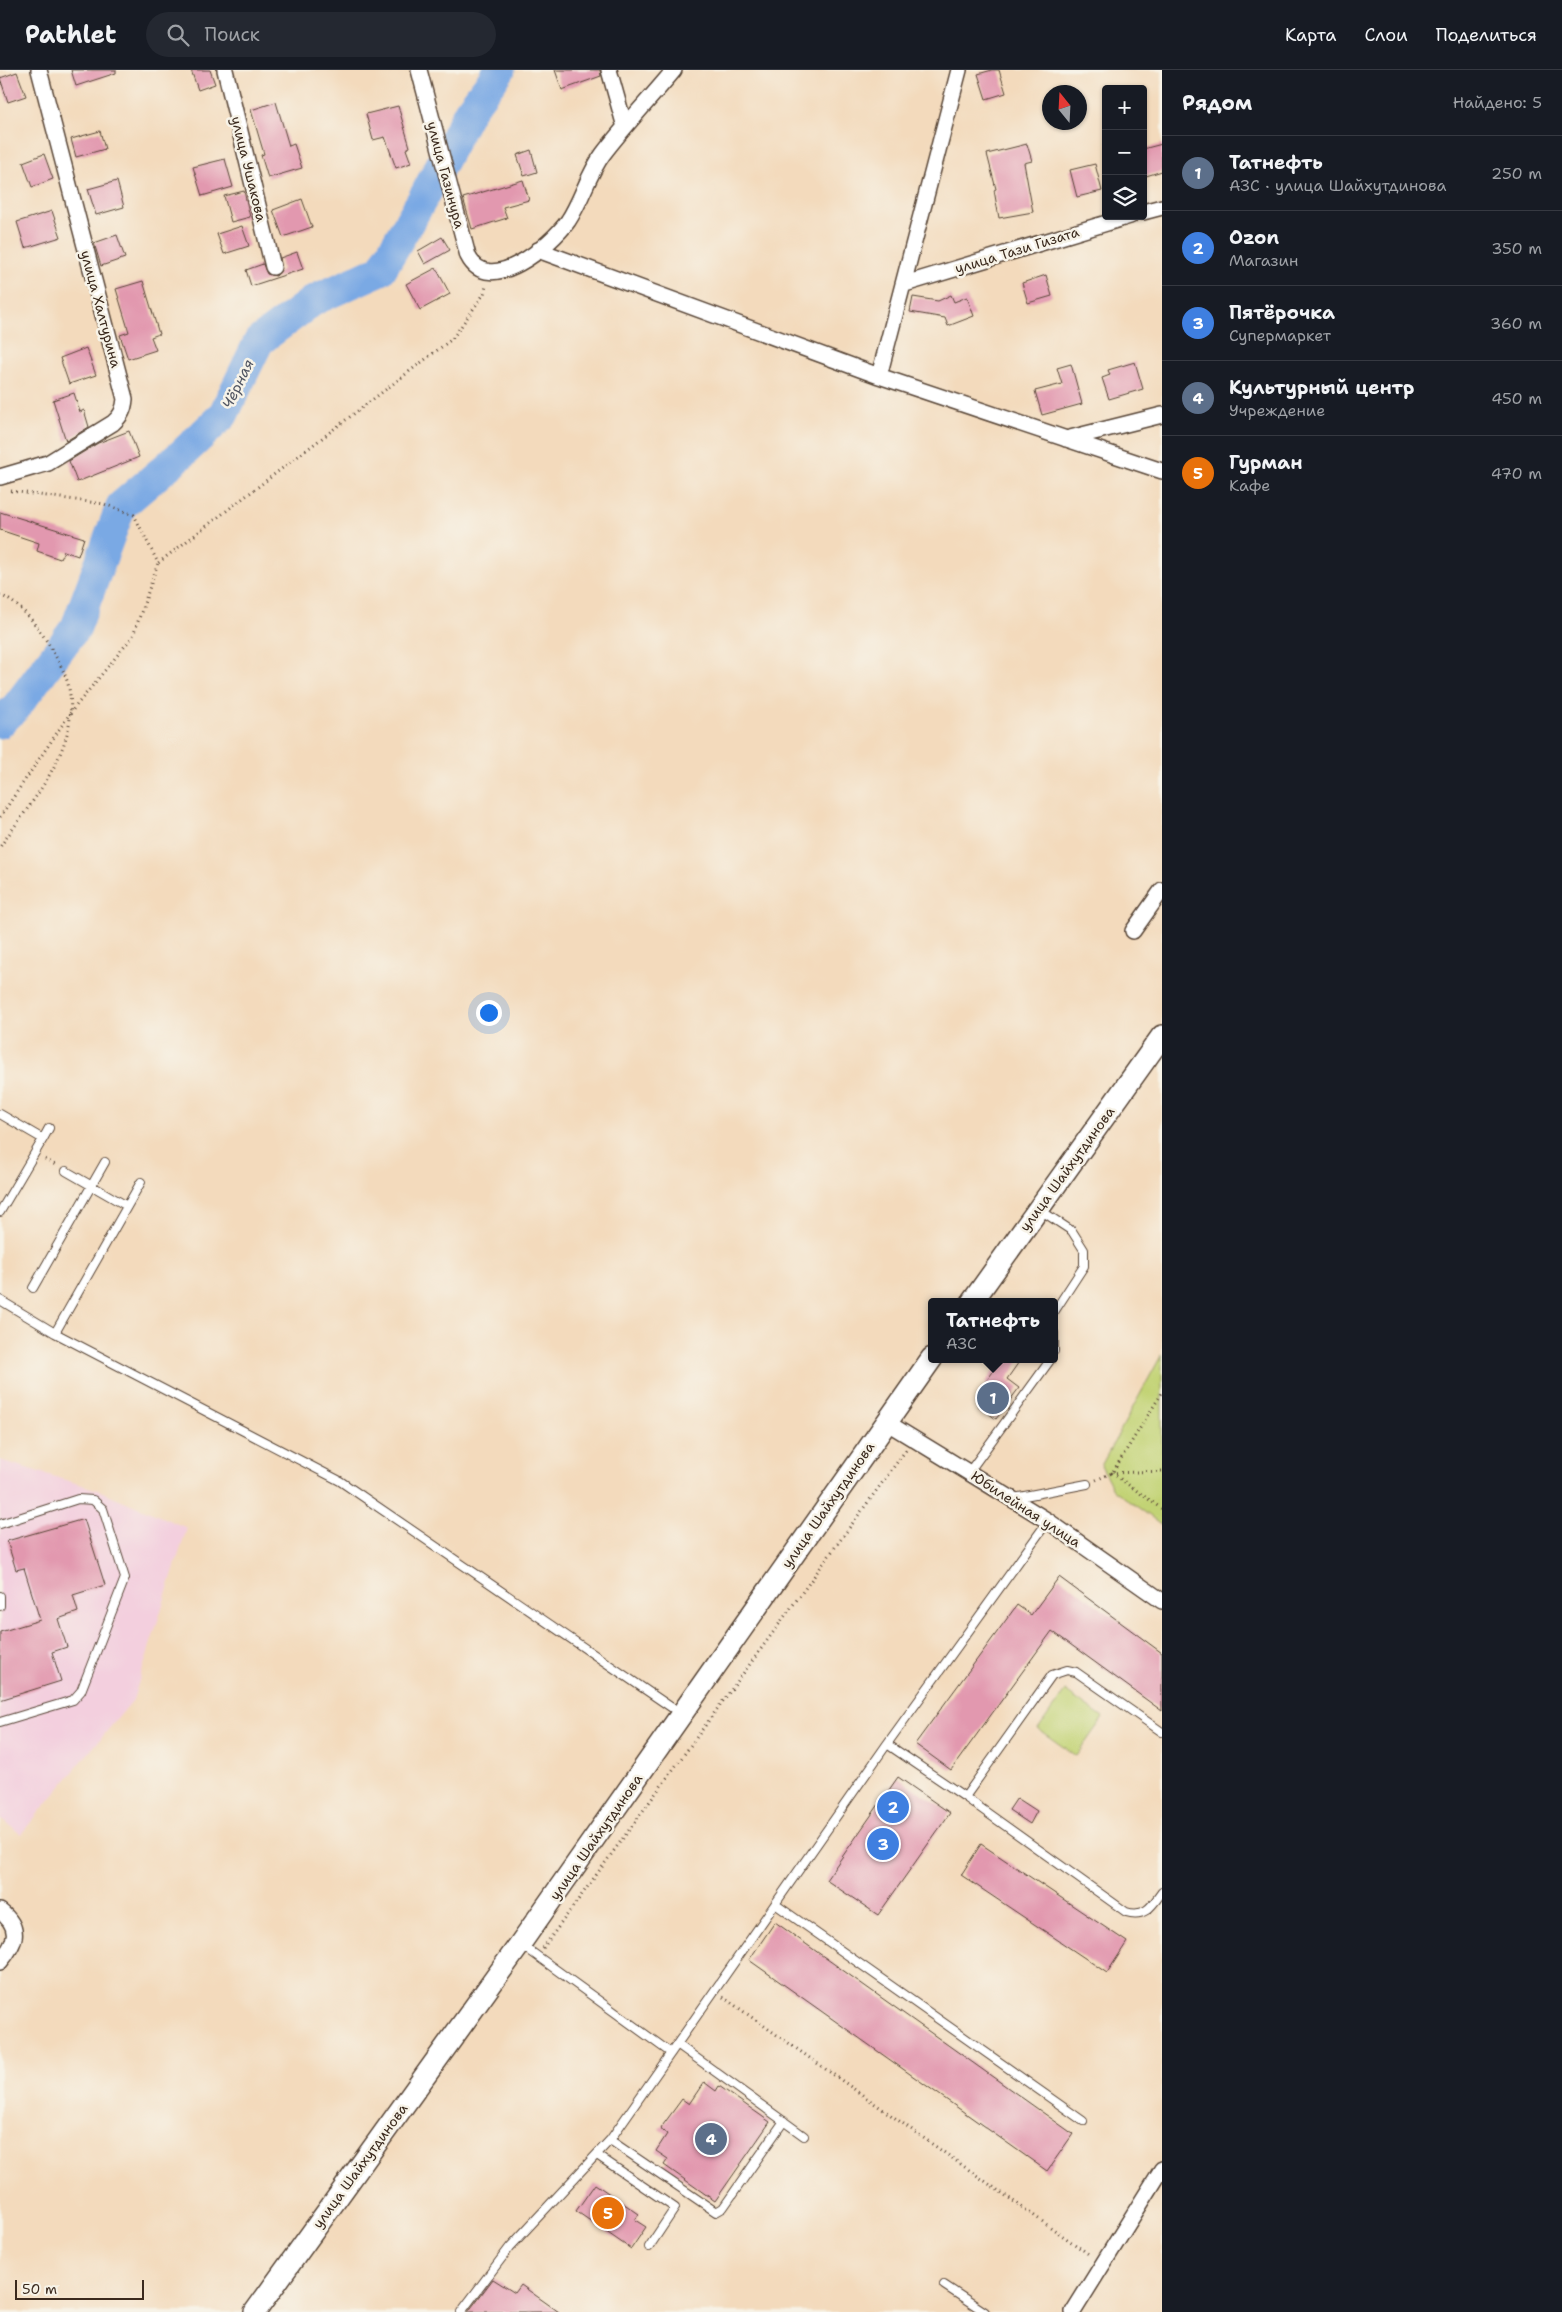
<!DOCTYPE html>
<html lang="ru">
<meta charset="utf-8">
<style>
body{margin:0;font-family:"Shantell Sans",sans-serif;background:#242831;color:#f1f3f6}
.controls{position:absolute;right:15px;top:15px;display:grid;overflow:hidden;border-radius:5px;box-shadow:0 1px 4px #0004}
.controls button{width:45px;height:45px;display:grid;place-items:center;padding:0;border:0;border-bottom:1px solid #363941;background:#171b24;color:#f1f3f6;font:25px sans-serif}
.compass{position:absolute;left:1042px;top:15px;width:45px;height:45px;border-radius:50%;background:#171b24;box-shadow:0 1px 4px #0004;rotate:342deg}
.scale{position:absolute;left:15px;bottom:12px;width:129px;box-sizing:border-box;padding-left:5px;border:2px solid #3b2a1e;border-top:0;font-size:14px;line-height:18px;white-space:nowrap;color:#3b2a1e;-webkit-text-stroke:4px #f7f3e8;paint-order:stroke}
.you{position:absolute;left:488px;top:942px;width:18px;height:18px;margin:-12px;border:4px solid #fff;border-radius:50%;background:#1a73e8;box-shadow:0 0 0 8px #1a73e833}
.badge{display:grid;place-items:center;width:32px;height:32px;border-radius:50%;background:#0f766e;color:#fff;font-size:16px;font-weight:700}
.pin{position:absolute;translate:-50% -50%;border:2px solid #fff;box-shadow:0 1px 5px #0006}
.popup{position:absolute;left:928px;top:1228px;width:130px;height:65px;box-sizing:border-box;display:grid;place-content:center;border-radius:5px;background:#171b24;filter:drop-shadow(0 1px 4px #0005);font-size:16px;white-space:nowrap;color:#9ea1a6}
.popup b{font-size:19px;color:#f1f3f6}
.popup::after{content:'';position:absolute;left:50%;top:100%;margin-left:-10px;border:10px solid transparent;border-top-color:#171b24}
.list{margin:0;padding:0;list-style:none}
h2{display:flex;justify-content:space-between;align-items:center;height:65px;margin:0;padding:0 20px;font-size:21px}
h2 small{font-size:16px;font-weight:400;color:#9ea1a6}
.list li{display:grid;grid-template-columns:32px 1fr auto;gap:15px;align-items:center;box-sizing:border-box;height:75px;padding:0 20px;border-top:1px solid #363941}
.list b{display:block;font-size:19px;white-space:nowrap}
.list p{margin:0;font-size:16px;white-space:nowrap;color:#9ea1a6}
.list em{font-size:16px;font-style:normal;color:#9ea1a6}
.icon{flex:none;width:28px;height:28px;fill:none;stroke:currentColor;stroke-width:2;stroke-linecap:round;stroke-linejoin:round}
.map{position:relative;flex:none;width:1162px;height:2242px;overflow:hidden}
header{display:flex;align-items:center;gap:30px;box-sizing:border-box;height:70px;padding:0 25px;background:#171b24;border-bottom:1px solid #363941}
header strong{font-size:24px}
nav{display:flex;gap:28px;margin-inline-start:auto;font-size:18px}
.search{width:350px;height:45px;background:#242831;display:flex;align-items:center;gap:12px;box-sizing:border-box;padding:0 18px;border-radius:28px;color:#9ea1a6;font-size:19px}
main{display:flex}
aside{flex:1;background:#171b24}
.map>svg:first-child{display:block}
.built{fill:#f3cfde}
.green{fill:#c2d375;stroke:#7e7e4a}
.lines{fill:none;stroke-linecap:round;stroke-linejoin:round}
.river{stroke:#7aa9e4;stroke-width:31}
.building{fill:#e298af}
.lane-casing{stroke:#574436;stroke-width:10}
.street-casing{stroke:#574436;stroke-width:18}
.secondary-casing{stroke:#574436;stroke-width:24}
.path{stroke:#574436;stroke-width:3;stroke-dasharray:1 4;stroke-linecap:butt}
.lane{stroke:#fff;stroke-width:8}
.street{stroke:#fff;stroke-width:15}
.secondary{stroke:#fff;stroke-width:21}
.labels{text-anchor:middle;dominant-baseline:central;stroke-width:5;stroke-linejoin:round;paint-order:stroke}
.street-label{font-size:14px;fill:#3b2a1e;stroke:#f7f3e8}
.water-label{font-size:15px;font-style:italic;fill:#515663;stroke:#f7f3e8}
</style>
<header>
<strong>Pathlet</strong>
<div class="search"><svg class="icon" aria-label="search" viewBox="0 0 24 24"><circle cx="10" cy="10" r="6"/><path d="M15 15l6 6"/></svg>Поиск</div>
<nav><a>Карта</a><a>Слои</a><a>Поделиться</a></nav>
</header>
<main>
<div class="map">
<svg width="1162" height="2242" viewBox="0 0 1162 2242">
<rect width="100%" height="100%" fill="#f7f3e8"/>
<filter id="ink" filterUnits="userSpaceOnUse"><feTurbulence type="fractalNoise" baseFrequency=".02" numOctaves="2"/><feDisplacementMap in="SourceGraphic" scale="10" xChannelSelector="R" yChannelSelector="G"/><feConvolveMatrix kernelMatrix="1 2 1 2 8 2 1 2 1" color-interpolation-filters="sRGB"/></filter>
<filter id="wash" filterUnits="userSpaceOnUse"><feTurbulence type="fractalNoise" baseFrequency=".0096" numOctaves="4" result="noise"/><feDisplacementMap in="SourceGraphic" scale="20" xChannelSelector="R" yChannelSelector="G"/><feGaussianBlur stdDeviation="1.12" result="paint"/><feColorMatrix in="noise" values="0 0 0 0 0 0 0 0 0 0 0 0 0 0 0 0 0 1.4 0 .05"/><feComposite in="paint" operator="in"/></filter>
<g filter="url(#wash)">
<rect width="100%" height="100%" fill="#f3dabc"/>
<!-- built -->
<path class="built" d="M0 1390 98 1420 187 1458 133 1630 21 1764 0 1749Z"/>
<!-- green -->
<path class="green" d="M1162 1284V1455L1113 1419 1101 1396Z
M1065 1621 1103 1648 1076 1686 1038 1659Z"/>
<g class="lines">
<!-- river -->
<path class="river" d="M0 653 17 636 76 557 121 436 183 383 223 345 259 271 314 230 381 200 426 123 469 41 500 0"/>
</g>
<g id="blocks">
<!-- building -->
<path class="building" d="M71 0H116V3L76 16Z
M191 0H210L215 14 198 20Z
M555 0H600L601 6 562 20Z
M992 0H999L1006 23 986 29 978 4Z
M17 2 26 26 8 32 0 8Z
M276 32 289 76 294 74 302 98 268 108 261 85 264 84 251 40Z
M398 36 410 77 406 79 411 93 396 98 385 67 373 70 366 44Z
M100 61 105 79 76 87 71 69Z
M1027 74 1032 91 1024 93 1033 142 999 148 994 120 996 119 987 84Z
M1162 74V101L1143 107V79Z
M531 80 537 102 524 106 517 85Z
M44 84 53 109 32 117 23 92Z
M225 89 233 117 202 126 193 97Z
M1095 94 1102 121 1077 127 1070 100Z
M523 110 529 130 503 137 507 148 472 159 463 128Z
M117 111 124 137 96 145 88 119Z
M244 121 250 147 231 152 224 126Z
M302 129 312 157 283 167 273 140Z
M52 141 61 167 25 178 17 152Z
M242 156 249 176 224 184 217 164Z
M117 165 125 188 101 196 94 173Z
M442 167 450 180 425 194 418 181Z
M297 182 303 199 251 216 246 200 263 194 267 204 276 206 282 199 280 188Z
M436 198 450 224 420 240 406 214Z
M1046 205 1052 226 1028 233 1022 213Z
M143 211 159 264 151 267 156 280 128 289 120 265 129 262 116 219Z
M951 225 954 232 967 227 974 246 948 256 945 248 910 242 913 227 938 231Z
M86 278 96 305 69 314 60 288Z
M1135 292 1143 319 1109 329 1102 308 1110 305 1108 300Z
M1071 294 1082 334 1042 345 1035 321 1062 314 1057 298Z
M74 323 80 342 84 340 89 357 66 371 53 330Z
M129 361 139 387 77 412 69 391 98 373Z
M0 442 84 468 78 486 64 481 60 489 37 481 39 473 0 460Z
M1002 1289H1021L1007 1309 1019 1318 996 1349 977 1335 990 1317 985 1313Z
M84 1449 105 1515 73 1525 78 1542 58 1549 67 1577 52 1582 61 1611 0 1630V1562L40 1550 24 1498 16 1500 7 1471Z
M1059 1507 1162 1583V1641L1052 1561 951 1700 915 1674 1017 1535 1031 1545Z
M898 1707 950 1743 878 1845 826 1810Z
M1017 1728 1037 1741 1030 1754 1009 1740Z
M981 1774 1127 1872 1107 1903 961 1805Z
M775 1852 1073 2064 1047 2101 749 1890Z
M704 2012 716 2021 719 2016 770 2052 715 2131 664 2095 668 2089 656 2081 667 2064 660 2059 682 2029 689 2034Z
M595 2114 639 2144 635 2150 646 2157 631 2179 576 2141Z
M493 2209 515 2223 521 2215 559 2242H468Z"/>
</g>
</g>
<g filter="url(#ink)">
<use href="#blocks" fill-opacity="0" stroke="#574436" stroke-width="1"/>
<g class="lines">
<!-- lane casing -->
<g class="lane-casing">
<path id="lane" d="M0 1044 43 1069 0 1142
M43 1069 49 1058
M66 1101 127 1136
M1040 1140 1072 1161 1084 1180V1196L1054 1242
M33 1218 105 1092
M0 1230 55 1263 340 1411 681 1644
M55 1263 141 1112
M1054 1263V1281
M969 1402 1051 1289
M1014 1428 1087 1414
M0 1454 78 1429 93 1430 103 1439 125 1508 81 1621 73 1630 0 1652
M0 1526V1536
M887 1674 965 1727 1052 1605 1067 1600 1076 1602 1162 1662
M965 1727 1126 1842C1145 1848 1152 1836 1162 1822
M775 1834 1083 2051
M522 1875 671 1983
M677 1974 804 2066
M610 2070 716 2142 723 2138 784 2051
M597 2085 675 2138 649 2177
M944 2215 985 2242
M461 2242 510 2177 610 2070 887 1674 1048 1451"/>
</g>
<!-- street casing -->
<g class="street-casing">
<path id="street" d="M225 0 273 197
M419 0 468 186C489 228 551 175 568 151 582 130 588 104 603 84 625 55 651 28 674 0
M609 0 625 57
M1143 142 1162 137
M538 180 879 306 1162 401
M905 214 1130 146
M879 306 959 0
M1066 369 1162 345
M0 407 48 393 113 353C121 346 124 340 125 329L39 0
M1133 861 1162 820
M886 1352 1048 1451 1162 1531
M0 1841C23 1859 15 1874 0 1892
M1073 2242 1162 2099"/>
</g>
<!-- secondary casing -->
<g class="secondary-casing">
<path id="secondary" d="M972 1232 1162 966
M255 2242 520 1874 932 1288"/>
</g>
<!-- path -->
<path class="path" d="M11 421 104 434 134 445 158 493 452 269 484 224 486 216
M0 525C21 534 36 554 48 573 55 586 64 599 68 614 83 676 32 730 0 777
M0 747 71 642 133 566 158 493
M45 1089 57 1096
M1162 1401 1112 1403 1162 1439
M1096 1410 1112 1403 1162 1323
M543 1878 906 1380
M723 1927 1090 2185"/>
<!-- lane -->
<use href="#lane" class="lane"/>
<!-- street -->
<use href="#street" class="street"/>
<!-- secondary -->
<use href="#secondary" class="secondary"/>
</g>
</g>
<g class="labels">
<!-- street labels -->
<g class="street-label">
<text transform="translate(249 99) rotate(76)">улица Ушакова</text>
<text transform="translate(446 105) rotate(75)">улица Газинура</text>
<text transform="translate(1017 180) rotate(-17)">улица Тази Гизата</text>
<text transform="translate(101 239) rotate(75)">улица Халтурина</text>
<text transform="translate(1067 1099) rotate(-54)">улица Шайхутдинова</text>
<text transform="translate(828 1435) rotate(-55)">улица Шайхутдинова</text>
<text transform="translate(1026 1439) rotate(33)">Юбилейная улица</text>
<text transform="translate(596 1767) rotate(-55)">улица Шайхутдинова</text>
<text transform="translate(360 2096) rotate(-54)">улица Шайхутдинова</text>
</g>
<!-- water labels -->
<g class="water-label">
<text transform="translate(238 314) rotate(-64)">Чёрная</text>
</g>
</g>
</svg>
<div class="controls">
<button>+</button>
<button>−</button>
<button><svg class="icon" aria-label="layers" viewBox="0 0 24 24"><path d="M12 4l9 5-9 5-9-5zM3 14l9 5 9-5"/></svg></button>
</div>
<svg class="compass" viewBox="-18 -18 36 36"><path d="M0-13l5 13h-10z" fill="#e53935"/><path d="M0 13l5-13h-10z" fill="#9ea1a6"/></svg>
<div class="scale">50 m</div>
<div class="you"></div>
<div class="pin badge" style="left:993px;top:1328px;background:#5c6f8a">1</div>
<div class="popup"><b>Татнефть</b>АЗС</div>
<div class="pin badge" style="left:893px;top:1737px;background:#3f7fe0">2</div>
<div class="pin badge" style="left:883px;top:1774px;background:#3f7fe0">3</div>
<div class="pin badge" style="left:711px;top:2069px;background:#5c6f8a">4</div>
<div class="pin badge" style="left:608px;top:2143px;background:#e8710a">5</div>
</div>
<aside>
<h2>Рядом<small>Найдено: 5</small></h2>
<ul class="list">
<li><span class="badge" style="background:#5c6f8a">1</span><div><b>Татнефть</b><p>АЗС · улица Шайхутдинова</p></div><em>250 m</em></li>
<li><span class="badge" style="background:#3f7fe0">2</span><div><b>Ozon</b><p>Магазин</p></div><em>350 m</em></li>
<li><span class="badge" style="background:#3f7fe0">3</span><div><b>Пятёрочка</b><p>Супермаркет</p></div><em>360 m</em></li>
<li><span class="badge" style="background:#5c6f8a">4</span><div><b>Культурный центр</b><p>Учреждение</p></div><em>450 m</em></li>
<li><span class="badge" style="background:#e8710a">5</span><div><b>Гурман</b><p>Кафе</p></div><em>470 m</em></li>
</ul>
</aside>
</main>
